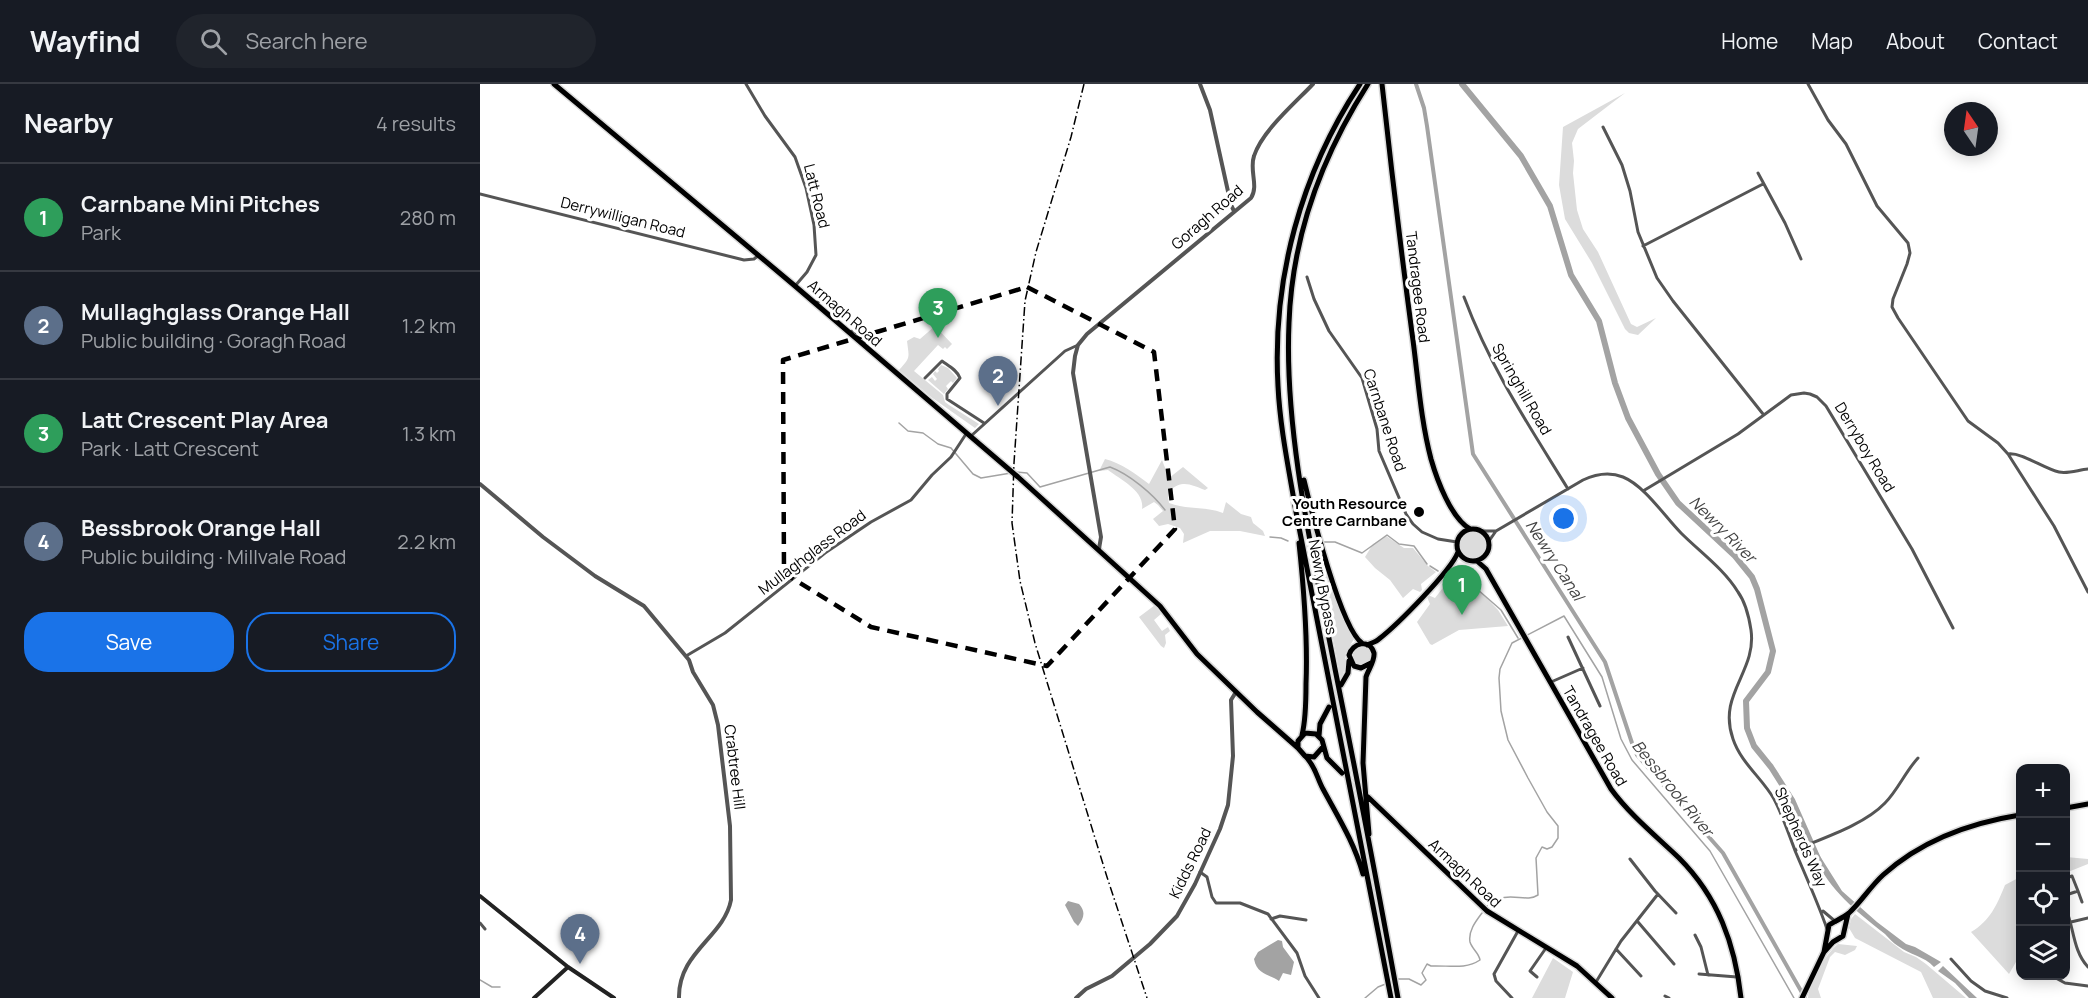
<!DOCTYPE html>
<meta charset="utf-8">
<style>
body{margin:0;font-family:Manrope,sans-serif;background:#20242c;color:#f1f3f6}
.controls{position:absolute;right:18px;bottom:18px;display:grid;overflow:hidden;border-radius:12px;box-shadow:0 3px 15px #0003}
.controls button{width:54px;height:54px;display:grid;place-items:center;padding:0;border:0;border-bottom:2px solid #363941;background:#171b24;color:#f1f3f6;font:30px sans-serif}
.compass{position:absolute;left:1464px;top:18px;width:54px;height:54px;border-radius:50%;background:#171b24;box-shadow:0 3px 15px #0003;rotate:347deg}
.you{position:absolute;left:1084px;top:435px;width:21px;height:21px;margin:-15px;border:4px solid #fff;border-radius:50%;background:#1a73e8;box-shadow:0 0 0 9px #1a73e833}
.badge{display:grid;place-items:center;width:39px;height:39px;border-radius:50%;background:#1a73e8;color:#fff;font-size:20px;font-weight:700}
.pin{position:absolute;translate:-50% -50px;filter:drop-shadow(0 2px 3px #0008)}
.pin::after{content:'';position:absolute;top:32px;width:21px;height:18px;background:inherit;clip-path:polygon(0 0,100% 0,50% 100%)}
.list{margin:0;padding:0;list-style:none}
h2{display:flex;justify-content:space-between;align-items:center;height:78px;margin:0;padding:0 24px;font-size:26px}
h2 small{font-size:20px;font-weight:400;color:#9ea1a6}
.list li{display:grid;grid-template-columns:39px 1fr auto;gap:18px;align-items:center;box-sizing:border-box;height:108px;padding:0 24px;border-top:2px solid #363941}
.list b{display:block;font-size:22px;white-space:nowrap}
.list p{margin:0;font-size:20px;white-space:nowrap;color:#9ea1a6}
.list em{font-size:20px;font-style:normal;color:#9ea1a6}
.actions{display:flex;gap:12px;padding:18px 24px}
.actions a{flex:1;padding:14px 0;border:2px solid #1a73e8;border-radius:24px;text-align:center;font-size:21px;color:#1a73e8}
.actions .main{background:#1a73e8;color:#fff}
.icon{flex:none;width:33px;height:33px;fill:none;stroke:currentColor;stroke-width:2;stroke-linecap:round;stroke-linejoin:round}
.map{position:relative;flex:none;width:1608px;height:914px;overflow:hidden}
header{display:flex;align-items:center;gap:36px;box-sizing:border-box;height:84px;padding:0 30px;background:#171b24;border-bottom:2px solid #363941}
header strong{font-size:28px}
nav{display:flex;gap:33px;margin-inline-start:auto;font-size:21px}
.search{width:420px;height:54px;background:#20242c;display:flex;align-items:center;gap:15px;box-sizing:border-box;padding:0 21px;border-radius:33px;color:#9ea1a6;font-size:22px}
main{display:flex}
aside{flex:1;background:#171b24}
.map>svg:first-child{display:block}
.green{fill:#dcdcdc}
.water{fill:#a3a3a3}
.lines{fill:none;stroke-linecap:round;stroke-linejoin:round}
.stream{stroke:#a3a3a3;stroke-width:1.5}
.canal{stroke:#a3a3a3;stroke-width:4}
.river{stroke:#a3a3a3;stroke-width:6}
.trunk-tunnel{stroke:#d9d9d9;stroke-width:5;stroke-dasharray:5 2.5;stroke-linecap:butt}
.trunk-casing{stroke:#dbdbdb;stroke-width:8}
.minor{stroke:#555;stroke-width:3}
.tertiary{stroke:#555;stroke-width:4}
.secondary{stroke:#222;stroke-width:4}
.trunk{stroke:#000;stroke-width:5}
.rail{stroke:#000;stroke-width:1.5;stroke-dasharray:9 3 1.5 3;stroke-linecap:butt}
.marked{fill:none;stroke:#000;stroke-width:4.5;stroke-dasharray:12 8;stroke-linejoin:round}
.poi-dot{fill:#000;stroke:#fff;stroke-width:2}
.labels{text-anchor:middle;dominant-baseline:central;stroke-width:6;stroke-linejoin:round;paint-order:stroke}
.street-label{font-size:15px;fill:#000;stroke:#fff}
.poi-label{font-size:15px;font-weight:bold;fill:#000;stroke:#fff;text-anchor:end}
.water-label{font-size:16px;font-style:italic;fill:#444;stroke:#fff}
</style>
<header>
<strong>Wayfind</strong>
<div class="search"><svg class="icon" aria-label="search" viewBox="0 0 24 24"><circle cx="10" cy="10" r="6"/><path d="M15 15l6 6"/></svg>Search here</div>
<nav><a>Home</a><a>Map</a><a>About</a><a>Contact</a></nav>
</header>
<main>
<aside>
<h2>Nearby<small>4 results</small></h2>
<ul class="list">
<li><span class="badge" style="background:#2e9e5b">1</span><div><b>Carnbane Mini Pitches</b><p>Park</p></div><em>280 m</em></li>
<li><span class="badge" style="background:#5c6f8a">2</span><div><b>Mullaghglass Orange Hall</b><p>Public building · Goragh Road</p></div><em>1.2 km</em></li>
<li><span class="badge" style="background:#2e9e5b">3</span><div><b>Latt Crescent Play Area</b><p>Park · Latt Crescent</p></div><em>1.3 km</em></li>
<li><span class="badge" style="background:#5c6f8a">4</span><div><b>Bessbrook Orange Hall</b><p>Public building · Millvale Road</p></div><em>2.2 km</em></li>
</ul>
<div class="actions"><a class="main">Save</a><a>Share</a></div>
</aside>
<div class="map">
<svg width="1608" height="914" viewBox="0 0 1608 914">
<rect width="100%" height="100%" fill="#fff"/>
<!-- green -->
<path class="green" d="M1145 9 1098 45 1092 59 1094 77 1093 89 1097 126 1103 145 1118 168 1151 240 1157 243 1176 234 1158 251 1149 249 1145 245 1112 179 1085 135 1079 101 1083 43Z
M455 242 472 260 467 265 465 263 463 265 458 261 434 287 463 311 465 318 469 321 499 340 495 344 451 313 419 286C431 273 429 274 427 257L434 253 440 255Z
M461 281 468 284 477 294 473 299 471 297 466 302 468 305 464 310 448 296 452 293 455 297 457 295 453 290 455 287 457 289 459 287 458 285Z
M625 375C641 379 656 390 669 400L682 376 689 394 703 383 728 404 725 406C711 401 703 395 689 407L688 413 689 419C707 426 725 422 743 429L746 418 761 430 771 433 773 439 783 447 785 452 760 447H730L703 459 704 450 700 444 688 440 679 442 673 435 683 427 678 421 674 418 662 425C665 407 641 396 628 386L619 387Z
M829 428 851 499 874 555 865 570 866 581 861 596Z
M980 461a13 13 0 1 1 26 0a13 13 0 1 1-26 0Z
M906 452 924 464H933L948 482 956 488 941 500 942 506 940 508 933 505 923 514 910 496 895 484 885 473 893 460Z
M969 496 994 505 997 504 1018 526 1028 542 979 546 952 561 950 560 937 538 950 520 947 513 948 511 955 514Z
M675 521 681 530 674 536 682 547 688 543 690 547 685 551 686 559 684 564 681 562 659 533Z
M872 571a10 10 0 1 1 20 0a10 10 0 1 1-20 0Z
M1586 773 1608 775V780L1588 788V792H1586Z
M1540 793V871L1529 890 1491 848C1510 837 1517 821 1525 801Z
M1375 830 1424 868 1436 873 1446 880 1486 914H1453L1441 888 1375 854 1369 844 1371 835Z
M1358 860 1377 862 1375 866 1365 871 1355 868 1350 873 1338 905 1341 914H1328C1329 900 1346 869 1358 860Z
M1073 874 1093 888 1085 914H1052Z"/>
<!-- water -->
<path class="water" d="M1338 769 1362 807 1397 838 1426 860 1435 863 1461 878 1454 883C1444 872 1430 871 1418 862 1413 859 1409 854 1405 850 1376 827 1350 807 1334 772Z
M588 817 599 820C606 828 604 834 598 842L594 838 585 821Z
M798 856 802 857 803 863 814 878 811 891 803 889 799 897C789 890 777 891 774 875L778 868Z
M1463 882 1497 914H1489L1475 899 1458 887Z"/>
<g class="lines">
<!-- stream -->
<path class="stream" d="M419 339 428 347 443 349 458 360 471 364 493 390 501 394 531 389
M536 388 547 389 560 403 630 383C649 390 673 410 685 426
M790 453 801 454 808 457
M843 458H855L882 469 907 451 919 460 934 462 947 480
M950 482 958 487
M967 492 995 504
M997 505 1021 526 1038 554
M1007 822C1028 804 1044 820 1058 811L1056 774 1062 763 1067 765 1072 763 1078 754V742L1067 728 1048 694 1028 656 1021 627 1019 594 1020 585 1032 559 1084 532 1122 593 1141 655 1152 676 1230 767 1314 914
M917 895H929L941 901 946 896 942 889 947 880 951 882C968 881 985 886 1000 876 999 869 992 865 990 858 988 847 996 837 1002 829
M0 896 12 903H20
M885 914 898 903 913 897"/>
<!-- canal -->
<path class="canal" d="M936 0 944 24 947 42 993 370 1125 578 1152 659 1157 671 1243 769 1325 914"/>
<!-- river -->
<path class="river" d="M982 0 1041 72 1070 122 1091 191 1119 237 1135 299 1148 334 1178 390 1198 419 1255 472 1272 493 1277 505 1293 567 1288 588 1266 617 1267 644 1274 662 1291 683 1312 716 1339 777"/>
<!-- trunk-tunnel -->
<path class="trunk-tunnel" d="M849 623 860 603
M862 689 881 706"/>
<!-- trunk casing -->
<g class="trunk-casing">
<path id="trunk" d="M74 0 315 202 538 393 680 522 717 570 777 628 818 664
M880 0C821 89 792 195 798 302 800 344 809 386 816 428L911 914
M888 0C842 72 812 153 809 239 804 350 834 476 855 585 877 694 898 804 918 914
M902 0C911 83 921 166 932 249 938 291 940 333 951 375 957 396 971 434 990 445
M824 396C831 425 861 545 882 559
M977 461a16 16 0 1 1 32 0a16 16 0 1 1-32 0Z
M819 459C824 506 828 552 826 600 826 617 826 635 822 651
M997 477 1006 485 1131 705C1150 731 1176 752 1199 774 1238 813 1255 860 1261 914
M887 561C891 559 896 558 899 555 917 541 971 487 978 468
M861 601 868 589 869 577
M839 652 840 640 849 623
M842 664 834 673 825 672 818 664V657L825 649 836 650 842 656 847 674 862 689
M825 672C835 681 837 694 843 705 858 733 874 758 883 790
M888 713 1007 827 1097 882 1132 914
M1586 724 1608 720
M889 750 883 679 886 593C888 586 895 577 894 569 890 554 872 559 869 571L874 582 881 584 891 579
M1344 868 1349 841C1355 837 1363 834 1369 829 1381 818 1390 803 1403 791 1442 756 1489 739 1540 731
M1322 914 1344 868 1353 858 1363 852 1368 830"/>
</g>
<!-- minor -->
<path class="minor" d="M266 0 285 32 315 73 326 104 334 141 336 171 327 188 315 202
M1328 0 1348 36 1366 60 1397 122 1428 159 1430 169 1427 180 1413 215 1412 223 1418 234 1488 337 1518 359 1528 370 1574 442 1608 508
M1123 43 1142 81 1150 107 1158 148 1177 194 1193 217 1283 330
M1278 89 1305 139 1321 175
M0 110 264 176 274 175 279 171
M1163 162 1283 100
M827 193 834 215 849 247 882 294 897 345 899 367 926 430 933 440 942 448 958 455 977 458
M984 213C1011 285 1048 340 1088 405
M335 219 343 216 354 228 355 234
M369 248 374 247 384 255V259
M445 294 462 277C469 282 477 286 480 294L467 310V315L504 339
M491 352 585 267 598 261
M1528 370C1542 368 1564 385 1579 388 1588 390 1598 386 1608 385
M1163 407 1258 350 1311 311 1324 309 1330 310 1337 313 1346 322 1432 465 1473 544
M1000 447H1016
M1009 457 1016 447 1103 396C1116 390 1130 388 1143 393 1165 402 1185 433 1201 449 1220 468 1244 485 1258 508 1266 519 1269 533 1271 546 1277 588 1237 610 1253 655 1261 679 1282 694 1294 715 1303 732 1309 751 1316 769 1327 795 1338 819 1347 845
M1088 553 1120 622
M206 572 245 549 345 469 391 438 431 416 452 391 471 373 486 350
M1071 598 1103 584
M1315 766C1343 754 1384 741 1405 719 1418 706 1425 688 1438 674
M1150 775 1175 807 1196 829
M720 788 727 793 732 813 736 819H760L788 830 817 869 825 892 839 914
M1586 794 1592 792 1598 807 1586 811
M1598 807 1602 818
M1586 825C1594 844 1593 867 1608 883
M1343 827 1356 838
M791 835 800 832 826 836
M1158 838 1194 880
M1591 838 1608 834
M0 839 5 845
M1215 851 1221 863 1228 891
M1136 865 1161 892
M1471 875 1491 897 1505 907 1527 914
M1219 890 1257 893
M1572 892 1585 899 1608 902
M1057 893 1050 887 1066 864
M1116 898 1141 857 1178 810
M1185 912 1189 914
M1032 914 1016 897 1014 890 1038 847"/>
<!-- tertiary -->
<path class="tertiary" d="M720 0 730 26 751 121 754 127
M0 400 63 453 115 492 164 522 209 576 213 588 233 621 238 641 250 742 251 816C244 853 198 868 199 914
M619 465 621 453 593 289 595 272 598 261 607 250 771 114C779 102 769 86 774 72 782 47 815 19 833 0
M596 914 606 905 632 892 670 860 697 832 715 800 740 745 748 721 753 672 751 616 756 608"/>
<!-- secondary -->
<path class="secondary" d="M0 812 88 883 134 914
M54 914 88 883"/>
<!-- trunk -->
<use href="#trunk" class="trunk"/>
<!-- rail -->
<path class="rail" d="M604 0 591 53 556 168 545 217 534 379 532 439 540 497 555 559 627 793 667 914"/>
</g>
<!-- marked area -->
<path class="marked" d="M547 203 674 268 695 445 567 582 391 543 304 489 303 276Z"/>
<!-- markers -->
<circle class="poi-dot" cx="939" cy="428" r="6"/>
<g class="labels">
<!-- street labels -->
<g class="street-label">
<text transform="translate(337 112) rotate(76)">Latt Road</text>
<text transform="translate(143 133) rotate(14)">Derrywilligan Road</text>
<text transform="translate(727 133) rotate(-41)">Goragh Road</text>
<text transform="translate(938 203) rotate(83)">Tandragee Road</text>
<text transform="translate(365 229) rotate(41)">Armagh Road</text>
<text transform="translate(1042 305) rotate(60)">Springhill Road</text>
<text transform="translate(905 336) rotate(72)">Carnbane Road</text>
<text transform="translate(1385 363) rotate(59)">Derryboy Road</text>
<text transform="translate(332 468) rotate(-37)">Mullaghglass Road</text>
<text transform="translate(843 503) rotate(79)">Newry Bypass</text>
<text transform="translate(1115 652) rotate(60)">Tandragee Road</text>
<text transform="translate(255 683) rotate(83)">Crabtree Hill</text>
<text transform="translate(1321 753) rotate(66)">Shepherds Way</text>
<text transform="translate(710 779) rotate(-64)">Kidds Road</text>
<text transform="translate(985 789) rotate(43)">Armagh Road</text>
</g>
<!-- poi labels -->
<g class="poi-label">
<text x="927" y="419">Youth Resource<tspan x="927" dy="17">Centre Carnbane</tspan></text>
</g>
<!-- water labels -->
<g class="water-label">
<text transform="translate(1243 445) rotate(45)">Newry River</text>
<text transform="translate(1075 476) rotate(57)">Newry Canal</text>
<text transform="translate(1193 704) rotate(51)">Bessbrook River</text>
</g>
</g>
</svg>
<div class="controls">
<button>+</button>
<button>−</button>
<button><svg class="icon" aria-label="locate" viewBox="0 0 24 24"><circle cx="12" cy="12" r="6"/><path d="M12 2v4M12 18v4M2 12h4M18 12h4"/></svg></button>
<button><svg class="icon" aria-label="layers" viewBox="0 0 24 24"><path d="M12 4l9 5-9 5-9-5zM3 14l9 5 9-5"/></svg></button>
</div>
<svg class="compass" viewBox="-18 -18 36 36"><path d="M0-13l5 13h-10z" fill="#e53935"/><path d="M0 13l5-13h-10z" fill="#9ea1a6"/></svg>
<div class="you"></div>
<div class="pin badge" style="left:982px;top:531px;background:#2e9e5b">1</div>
<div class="pin badge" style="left:518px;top:322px;background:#5c6f8a">2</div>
<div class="pin badge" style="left:458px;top:254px;background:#2e9e5b">3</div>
<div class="pin badge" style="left:100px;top:880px;background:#5c6f8a">4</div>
</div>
</main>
